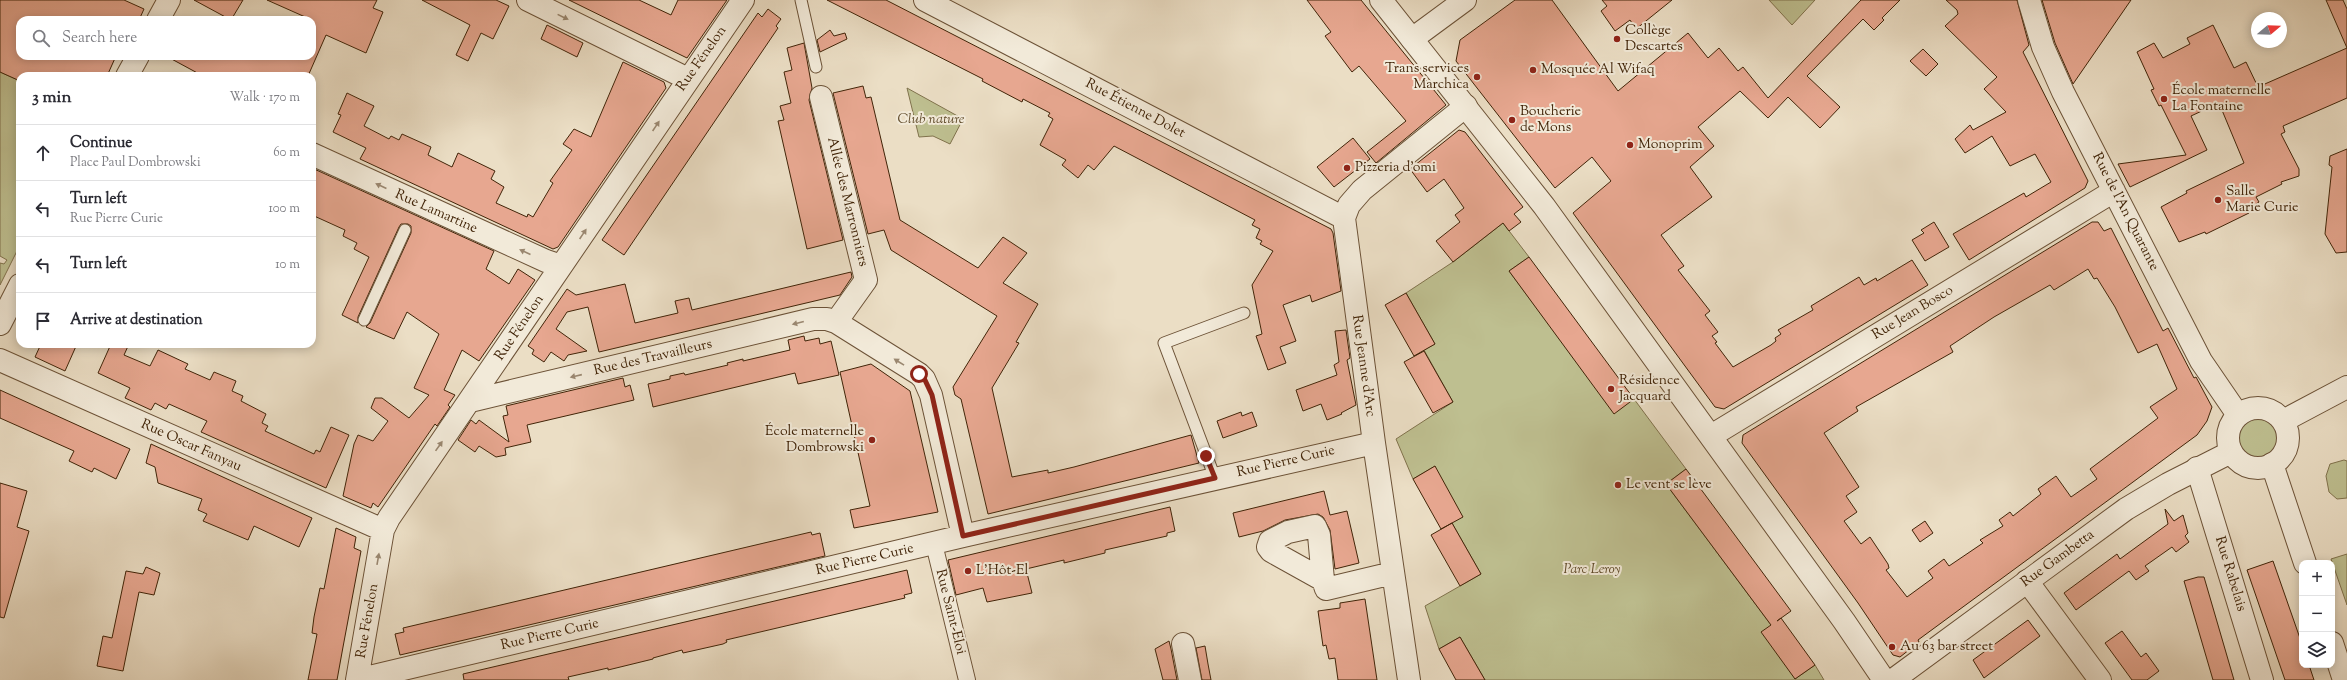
<!DOCTYPE html>
<meta charset="utf-8">
<style>
body{margin:0;font-family:"Sorts Mill Goudy",serif;background:#f7f7f7;color:#2b2b33}
.controls{position:absolute;right:12px;bottom:12px;display:grid;overflow:hidden;border-radius:8px;box-shadow:0 2px 10px #0003}
.controls button{width:36px;height:36px;display:grid;place-items:center;padding:0;border:0;border-bottom:1px solid #e1e1e2;background:#fff;color:#2b2b33;font:20px sans-serif}
.compass{position:absolute;left:2251px;top:12px;width:36px;height:36px;border-radius:50%;background:#fff;box-shadow:0 2px 10px #0003;rotate:71deg}
.stop{position:absolute;width:12px;height:12px;margin:-9px;border:3px solid #8f2418;border-radius:50%;background:#fff}
.stop.end{background:#8f2418;border-color:#fff;box-shadow:0 1px 4px #0008}
.list{margin:0;padding:0;list-style:none}
h2{display:flex;justify-content:space-between;align-items:center;height:52px;margin:0;padding:0 16px;font-size:17px}
h2 small{font-size:13px;font-weight:400;color:#7c7c81}
.list li{display:grid;grid-template-columns:26px 1fr auto;gap:12px;align-items:center;box-sizing:border-box;height:56px;padding:0 16px;border-top:1px solid #e1e1e2}
.list b{display:block;font-size:15px;white-space:nowrap}
.list p{margin:0;font-size:13px;white-space:nowrap;color:#7c7c81}
.list em{font-size:13px;font-style:normal;color:#7c7c81}
.icon{flex:none;width:22px;height:22px;fill:none;stroke:currentColor;stroke-width:2;stroke-linecap:round;stroke-linejoin:round}
.map{position:relative;flex:none;width:2347px;height:680px;overflow:hidden}
.search{position:absolute;background:#fff;box-shadow:0 2px 10px #0003;left:16px;top:16px;width:300px;height:44px;display:flex;align-items:center;gap:10px;box-sizing:border-box;padding:0 14px;border-radius:12px;color:#7c7c81;font-size:15px}
.panel{position:absolute;background:#fff;box-shadow:0 2px 10px #0003;left:16px;top:72px;width:300px;height:276px;border-radius:12px}
.map>svg:first-child{display:block}
.green{fill:#bebf90;stroke:#80724c}
.building{fill:#e7a790;stroke:#412408;fill-rule:evenodd}
.lines{fill:none;stroke-linecap:round;stroke-linejoin:round}
.service-casing{stroke:#6c5237;stroke-width:13}
.pedestrian-casing{stroke:#6c5237;stroke-width:18}
.minor-casing{stroke:#6c5237;stroke-width:24}
.tertiary-casing{stroke:#6c5237;stroke-width:24}
.service{stroke:#f2ead9;stroke-width:11}
.pedestrian{stroke:#f2ead9;stroke-width:16}
.minor{stroke:#f2ead9;stroke-width:22}
.tertiary{stroke:#f2ead9;stroke-width:22}
.oneway{fill:#9a8770}
.route{stroke:#8f2418;stroke-width:5}
.poi-dot{fill:#8f2418;stroke:#f2ead9;stroke-width:1.5}
.labels{text-anchor:middle;dominant-baseline:central;stroke-width:4;stroke-linejoin:round;paint-order:stroke}
.poi-label{font-size:14px;fill:#412408;stroke:#f2ead9;text-anchor:start}
.street-label{font-size:14px;fill:#412408;stroke:#f2ead9}
.park-label{font-size:14px;font-style:italic;fill:#604b2a;stroke:#f2ead9}
</style>
<div class="map">
<svg width="2347" height="680" viewBox="0 0 2347 680">
<rect width="100%" height="100%" fill="#ebdec5"/>
<filter id="stains"><feTurbulence type="fractalNoise" baseFrequency=".005" numOctaves="4"/><feColorMatrix values="0 0 0 0 .2 0 0 0 0 .09 0 0 0 0 .02 0 0 0 .5 -.17"/></filter>
<radialGradient id="worn" r=".72"><stop offset=".6" stop-color="#630" stop-opacity="0"/><stop offset="1" stop-color="#630" stop-opacity=".3"/></radialGradient>
<!-- green -->
<path class="green" d="M1769 0H1815L1792 25Z
M0 72 20 81V245L0 285V263L4 264 7 260 0 256Z
M907 88 963 119 950 144 933 136 919 137Z
M1503 223 1529 257 1509 271 1544 318 1634 399 1686 469 1666 484 1771 625 1795 679 1815 665 1824 680H1485L1460 637 1439 649 1425 606 1481 574 1452 523 1435 466 1413 479 1396 439 1453 402 1424 350 1435 344 1406 293 1453 262Z
M2238 438a20 20 0 1 1 40 0a20 20 0 1 1-40 0Z
M2344 460 2347 461V498L2337 499 2329 492 2326 476 2330 464Z
M2347 554V605L2331 559Z"/>
<!-- building -->
<path class="building" d="M0 0H124L144 9 139 20H20V56H116L107 76H20V81L0 72Z
M194 0H243L231 20Z
M267 0H377L373 8 383 12 366 53 326 35 308 76H203L166 56H312V20Z
M422 0H496L509 6 493 39 481 33 468 61 456 55 470 25Z
M569 0H639L671 15 678 0H727L687 58Z
M827 0H886L1331 229 1333 233 1341 291 1312 302 1310 295 1283 305 1296 341 1280 347 1286 363 1268 370 1256 336 1262 334 1252 285 1273 251 1260 244 1262 241 1256 238 1260 229 1252 225 1255 220 1114 146 1094 170 1088 165 1078 178 1062 165 1066 160 1040 145 1053 119 1048 116 1050 113 1023 99 1022 102 982 81 983 79Z
M1307 0H1361L1446 105 1376 163 1367 152 1406 121 1359 66 1352 72 1325 36 1331 32Z
M1515 0H1552L1618 91 1688 33 1708 58 1719 48 1738 71 1743 67 1768 98 1861 0H1900L1882 18 1884 20 1874 30 1863 19 1807 76 1840 107 1820 128 1788 97 1768 118 1740 91 1698 127 1714 146 1690 167 1712 197 1661 235 1684 266 1678 270 1710 311 1705 315 1718 332 1712 336 1717 342 1715 343 1733 367 1771 345 1776 341 1775 338 1781 334 1778 330 1813 310 1811 306 1859 277 1864 285 1876 278 1877 281 1912 260 1928 285 1724 409 1715 407 1573 213 1611 181 1592 157 1555 188 1456 61 1460 40Z
M1602 0H1672L1636 29 1630 20 1615 31 1601 11 1607 6Z
M1946 0H2017L2029 45 2023 52 2088 181 2085 188 1969 260 1953 234 2024 193 2026 197 2051 182 2035 154 2010 166 1992 136 1965 153 1955 139 1970 125 1973 130 2006 112 1984 89 1997 77 1945 26 1958 14 1957 10Z
M2042 0H2131L2073 84 2055 43Z
M2326 0H2343L2347 9V48Z
M768 9 781 19 776 26 778 28 624 255 602 240 758 13 762 17Z
M547 25 583 43 577 57 541 39Z
M2213 25 2234 68 2246 62 2258 87 2347 48V98L2283 126 2285 132 2281 134 2299 169V176L2281 182 2282 184 2256 197 2259 202 2256 204 2257 207 2248 211 2249 213 2206 234 2205 232 2179 242 2161 207 2187 193 2186 191 2244 163 2219 103 2191 116 2207 150 2130 187 2118 164 2186 155 2161 105 2159 106 2151 90 2154 89 2137 52 2154 43 2163 58 2190 44 2187 38Z
M830 30 834 36 845 33 847 39 820 52 817 40Z
M804 43 812 88 809 100 843 240 807 249 778 121 784 120 780 106 791 103 784 72 792 70 787 48Z
M1923 49 1938 64 1926 76 1910 61Z
M623 62 664 82 666 88 558 247 553 249 360 159 366 148 333 132 341 115 338 114 347 93 374 106 364 126 389 139 391 136 399 140 402 134 431 147 428 155 452 167 458 153 495 171 491 179 504 187 496 203 527 217 528 214 533 217 553 183 550 181 572 150 563 144 574 129 591 137Z
M863 86 866 98 871 97 900 220 978 268 1003 237 1027 253 1003 283 1038 304 1016 342 1019 343 992 388 1012 477 1048 470V473L1074 467 1191 435 1199 463 988 514 961 399 955 395 953 387 997 316 891 250 884 230 868 234 833 93Z
M1459 130 1465 132 1523 207 1514 214 1521 222 1509 231 1503 223 1453 262 1436 241 1460 222 1455 215 1464 208 1444 179 1427 192 1410 169Z
M1353 138 1370 159 1334 187 1317 167Z
M2347 149V252L2336 253 2325 234 2332 167 2329 165 2330 156Z
M312 168 494 251 486 269 509 284 518 269 535 280 479 361 462 350 444 390 455 395 448 405 450 407 437 426 435 424 378 507 373 503 371 508 343 496 354 444 358 435 373 441 388 421 371 408 375 398H382L409 418 429 395 414 388 439 334 407 312 394 339 366 327 370 323 411 233V226L408 224H401L399 227 358 317V323L342 315 369 257 354 249 357 243 343 236 345 230 312 215Z
M1934 222 1949 247 1925 261 1912 240 1924 233 1921 230Z
M2092 222H2098L2104 231 2111 228 2163 331 2168 328 2194 378 2196 377 2212 407 2207 421 2197 435 1918 640 1919 642 1900 657 1893 655 1858 603 1742 443 1743 435ZM2088 269 2094 279 2097 278 2115 307 2138 353 2157 344 2177 389 2150 407 2158 418 2090 469 2097 479 2071 497 2056 476 2038 489 2041 494 2013 516 2010 512 1999 520 2003 526 1980 540 1983 543 1949 566 1944 559 1928 571 1933 578 1907 597 1886 570 1889 568 1888 564 1870 537 1861 544 1844 521 1857 512 1846 496 1859 487 1824 433 1858 411 1856 407 1953 352 1950 346 1994 317 2050 285 2054 290Z
M1529 257 1634 399 1614 414 1509 271Z
M851 272 852 277 840 295 599 352 588 307 567 312 556 329 587 351 568 355 564 361 551 352 544 362 532 354 534 350 528 346 567 289 576 295 625 284 635 323 678 313 675 301 689 298 692 310Z
M1406 293 1435 344 1414 356 1385 305Z
M1346 330 1350 358 1347 360 1356 405 1341 413 1342 414 1327 420 1321 404 1303 411 1296 390 1337 375 1334 365 1339 362 1335 331Z
M804 336 805 341 819 338 820 344 831 341 839 375 798 384 795 373 653 407 648 384 670 379V376L684 373 685 375 728 365 727 363 743 359V361L790 350 788 340Z
M41 344H77L65 371 35 357Z
M111 344H129L124 355 150 366 158 350 188 364 185 369 210 380 214 372 236 381 232 391 243 396 241 401 266 414 262 423 268 426 265 431 314 454 316 450 320 452 331 427 349 435 326 488 201 432 207 421 169 404 166 409 155 403 151 410 125 398 130 388 98 373Z
M1424 351 1453 402 1433 413 1404 362Z
M871 364 910 391 938 512 854 528 850 510 870 506 840 372Z
M623 378 625 387 630 385 634 400 527 425 531 442 505 448 506 455 496 457 479 446 475 452 458 440 471 420 476 424 479 420 509 442 503 416 508 415 506 406Z
M0 390 130 449 116 479 94 468 92 472 69 461 74 451 0 418Z
M1241 412 1242 416 1252 412 1257 426 1223 438 1217 421Z
M151 444 312 518 299 547 254 526 248 540 203 521 207 514 198 510 202 499 158 483 155 467 146 463Z
M1435 466 1463 517 1441 529 1413 479Z
M1686 469 1791 611 1777 621 1781 618 1815 665 1795 679 1761 632 1771 625 1666 484Z
M0 483 27 491 17 527 29 531 4 618 0 617Z
M1324 491 1330 515 1347 511 1359 563 1335 569 1330 530 1323 517 1318 514 1285 520 1263 531 1239 537 1233 513Z
M1170 507 1175 531 1167 533V536L1105 550V553L1064 563V560L1026 569 1032 593 987 602 983 588 956 595 948 560Z
M2165 509 2174 521 2183 515 2188 533 2185 536 2189 542 2176 552 2172 547 2145 566 2149 571 2136 580 2129 571 2076 610 2064 593 2117 554 2120 559 2168 524Z
M1925 521 1933 533 1920 542 1912 530Z
M1452 523 1481 574 1460 586 1431 535Z
M336 528 356 537 354 548 361 551 343 647 337 680H308L317 634 312 633 314 617 320 588 324 589Z
M811 532 812 535 820 533 825 556 400 655 395 634 404 632 403 628Z
M2273 561 2302 644V665H2309L2314 680H2285L2247 570Z
M146 567 160 573 154 595 139 592 123 671 97 666 103 636 112 638 126 571 143 574Z
M907 570 912 593 904 595 905 598 726 640 727 642 723 644 683 653 682 650 653 658V659L608 670V668L568 677 569 680H464L463 674Z
M2198 577H2204L2234 680H2213L2184 581Z
M1365 599 1377 680H1338L1335 658 1329 659 1326 645 1323 646 1318 611 1340 608V603Z
M2028 620 2040 636 1984 678 1973 660Z
M2122 631 2141 657 2146 653 2159 671 2147 680H2132L2105 643Z
M1460 637 1485 680H1456L1439 649Z
M1169 641 1171 649 1177 680H1163L1155 649Z
M1205 646 1208 664 1211 680H1202L1196 648Z"/>
<g class="lines">
<!-- service casing -->
<g class="service-casing">
<path id="service" d="M801 0 816 67
M364 320 405 230
M1215 478 1164 343 1244 313"/>
</g>
<!-- pedestrian casing -->
<g class="pedestrian-casing">
<path id="pedestrian" d="M934 544 967 680"/>
</g>
<!-- minor casing -->
<g class="minor-casing">
<path id="minor" d="M528 0 688 79
M925 0 1344 218
M2029 0 2043 47 2063 92 2201 361 2238 415
M158 20 169 0
M1412 39 1465 0
M127 76 138 56
M821 97 866 280 836 322
M312 154 546 261 561 266
M0 324 20 285
M0 360 383 530
M470 401 813 319H827L836 322 919 374 924 379 931 395 963 536
M1711 436 2114 191
M2272 464 2305 563
M2197 468 2262 680
M1323 580 1319 535 1315 526 1288 532 1270 541 1268 547 1271 551 1323 580 1326 589 1393 573
M2027 581 2100 680
M2332 643 2344 680
M1183 644 1190 680
M357 680 963 536 1374 443
M357 680 383 530 389 518 743 0
M1409 680 1374 443 1344 218 1349 205 1362 190 1466 106"/>
</g>
<!-- tertiary casing -->
<g class="tertiary-casing">
<path id="tertiary" d="M1381 0 1544 206 1844 621 1884 680
M2228 438a30 30 0 1 1 60 0a30 30 0 1 1-60 0Z
M2283 421 2347 387
M1893 680 2126 509 2168 484 2231 452"/>
</g>
<!-- service -->
<use href="#service" class="service"/>
<!-- pedestrian -->
<use href="#pedestrian" class="pedestrian"/>
<!-- minor -->
<use href="#minor" class="minor"/>
<!-- tertiary -->
<use href="#tertiary" class="tertiary"/>
</g>
<!-- one-way arrows -->
<defs><path id="oneway-solid" d="M-6-.8H1V-3.2L6.5 0L1 3.2V.8H-6Z"/></defs>
<g class="oneway">
<use href="#oneway-solid" transform="translate(563 17) rotate(26)"/>
<use href="#oneway-solid" transform="translate(656 126) rotate(-56)"/>
<use href="#oneway-solid" transform="translate(381 186) rotate(-155)"/>
<use href="#oneway-solid" transform="translate(583 234) rotate(-56)"/>
<use href="#oneway-solid" transform="translate(525 252) rotate(-156)"/>
<use href="#oneway-solid" transform="translate(798 323) rotate(166)"/>
<use href="#oneway-solid" transform="translate(899 362) rotate(-148)"/>
<use href="#oneway-solid" transform="translate(576 376) rotate(167)"/>
<use href="#oneway-solid" transform="translate(439 446) rotate(-55)"/>
<use href="#oneway-solid" transform="translate(378 559) rotate(-80)"/>
</g>
<g class="lines">
<!-- route -->
<path class="route" d="M919 374 924 378 932 395 963 536 1215 478 1206 456"/>
</g>
<!-- markers -->
<g class="poi-dot">
<circle cx="1617" cy="39" r="4"/>
<circle cx="1533" cy="70" r="4"/>
<circle cx="1477" cy="77" r="4"/>
<circle cx="2164" cy="99" r="4"/>
<circle cx="1512" cy="120" r="4"/>
<circle cx="1630" cy="145" r="4"/>
<circle cx="1347" cy="168" r="4"/>
<circle cx="2218" cy="200" r="4"/>
<circle cx="1611" cy="389" r="4"/>
<circle cx="872" cy="440" r="4"/>
<circle cx="1618" cy="485" r="4"/>
<circle cx="968" cy="571" r="4"/>
<circle cx="1892" cy="647" r="4"/>
</g>
<g class="labels">
<!-- poi labels -->
<g class="poi-label">
<text x="1625" y="31">Collège<tspan x="1625" dy="16">Descartes</tspan></text>
<text x="1469" y="69" text-anchor="end">Trans services<tspan x="1469" dy="16">Marchica</tspan></text>
<text x="1541" y="70">Mosquée Al Wifaq</text>
<text x="2172" y="91">École maternelle<tspan x="2172" dy="16">La Fontaine</tspan></text>
<text x="1520" y="112">Boucherie<tspan x="1520" dy="16">de Mons</tspan></text>
<text x="1638" y="145">Monoprim</text>
<text x="1355" y="168">Pizzeria d'omi</text>
<text x="2226" y="192">Salle<tspan x="2226" dy="16">Marie Curie</tspan></text>
<text x="1619" y="381">Résidence<tspan x="1619" dy="16">Jacquard</tspan></text>
<text x="864" y="432" text-anchor="end">École maternelle<tspan x="864" dy="16">Dombrowski</tspan></text>
<text x="1626" y="485">Le vent se lève</text>
<text x="976" y="571">L'Hôt-El</text>
<text x="1900" y="647">Au 63 bar street</text>
</g>
<!-- street labels -->
<g class="street-label">
<text transform="translate(702 59) rotate(-55)">Rue Fénelon</text>
<text transform="translate(1135 109) rotate(28)">Rue Étienne Dolet</text>
<text transform="translate(847 202) rotate(76)">Allée des Marronniers</text>
<text transform="translate(436 212) rotate(24)">Rue Lamartine</text>
<text transform="translate(2125 212) rotate(63)">Rue de l'An Quarante</text>
<text transform="translate(1913 313) rotate(-31)">Rue Jean Bosco</text>
<text transform="translate(520 328) rotate(-56)">Rue Fénelon</text>
<text transform="translate(653 358) rotate(-13)">Rue des Travailleurs</text>
<text transform="translate(1363 366) rotate(82)">Rue Jeanne d'Arc</text>
<text transform="translate(191 446) rotate(24)">Rue Oscar Fanyau</text>
<text transform="translate(1286 462) rotate(-13)">Rue Pierre Curie</text>
<text transform="translate(2058 559) rotate(-36)">Rue Gambetta</text>
<text transform="translate(865 560) rotate(-13)">Rue Pierre Curie</text>
<text transform="translate(2230 574) rotate(73)">Rue Rabelais</text>
<text transform="translate(950 612) rotate(76)">Rue Saint-Eloi</text>
<text transform="translate(368 621) rotate(-80)">Rue Fénelon</text>
<text transform="translate(550 635) rotate(-13)">Rue Pierre Curie</text>
</g>
<!-- park labels -->
<g class="park-label">
<text x="931" y="120">Club nature</text>
<text x="1592" y="570">Parc Leroy</text>
</g>
</g>
<rect width="100%" height="100%" filter="url(#stains)"/>
<rect width="100%" height="100%" fill="url(#worn)"/>
</svg>
<div class="controls">
<button>+</button>
<button>−</button>
<button><svg class="icon" aria-label="layers" viewBox="0 0 24 24"><path d="M12 4l9 5-9 5-9-5zM3 14l9 5 9-5"/></svg></button>
</div>
<svg class="compass" viewBox="-18 -18 36 36"><path d="M0-13l5 13h-10z" fill="#e53935"/><path d="M0 13l5-13h-10z" fill="#7c7c81"/></svg>
<div class="stop" style="left:919px;top:374px"></div>
<div class="stop end" style="left:1206px;top:456px"></div>
<div class="search"><svg class="icon" aria-label="search" viewBox="0 0 24 24"><circle cx="10" cy="10" r="6"/><path d="M15 15l6 6"/></svg>Search here</div>
<section class="panel">
<h2>3 min<small>Walk · 170 m</small></h2>
<ul class="list">
<li><svg class="icon" aria-label="ahead" viewBox="0 0 24 24"><path d="M12 20V5M6 11l6-6 6 6"/></svg><div><b>Continue</b><p>Place Paul Dombrowski</p></div><em>60 m</em></li>
<li><svg class="icon" aria-label="left" viewBox="0 0 24 24"><path d="M17 20v-9H6M10 6l-5 5 5 5"/></svg><div><b>Turn left</b><p>Rue Pierre Curie</p></div><em>100 m</em></li>
<li><svg class="icon" aria-label="left" viewBox="0 0 24 24"><path d="M17 20v-9H6M10 6l-5 5 5 5"/></svg><div><b>Turn left</b></div><em>10 m</em></li>
<li><svg class="icon" aria-label="arrive" viewBox="0 0 24 24"><path d="M6 21V4h12l-3 4 3 4H6"/></svg><div><b>Arrive at destination</b></div></li>
</ul>
</section>
</div>
